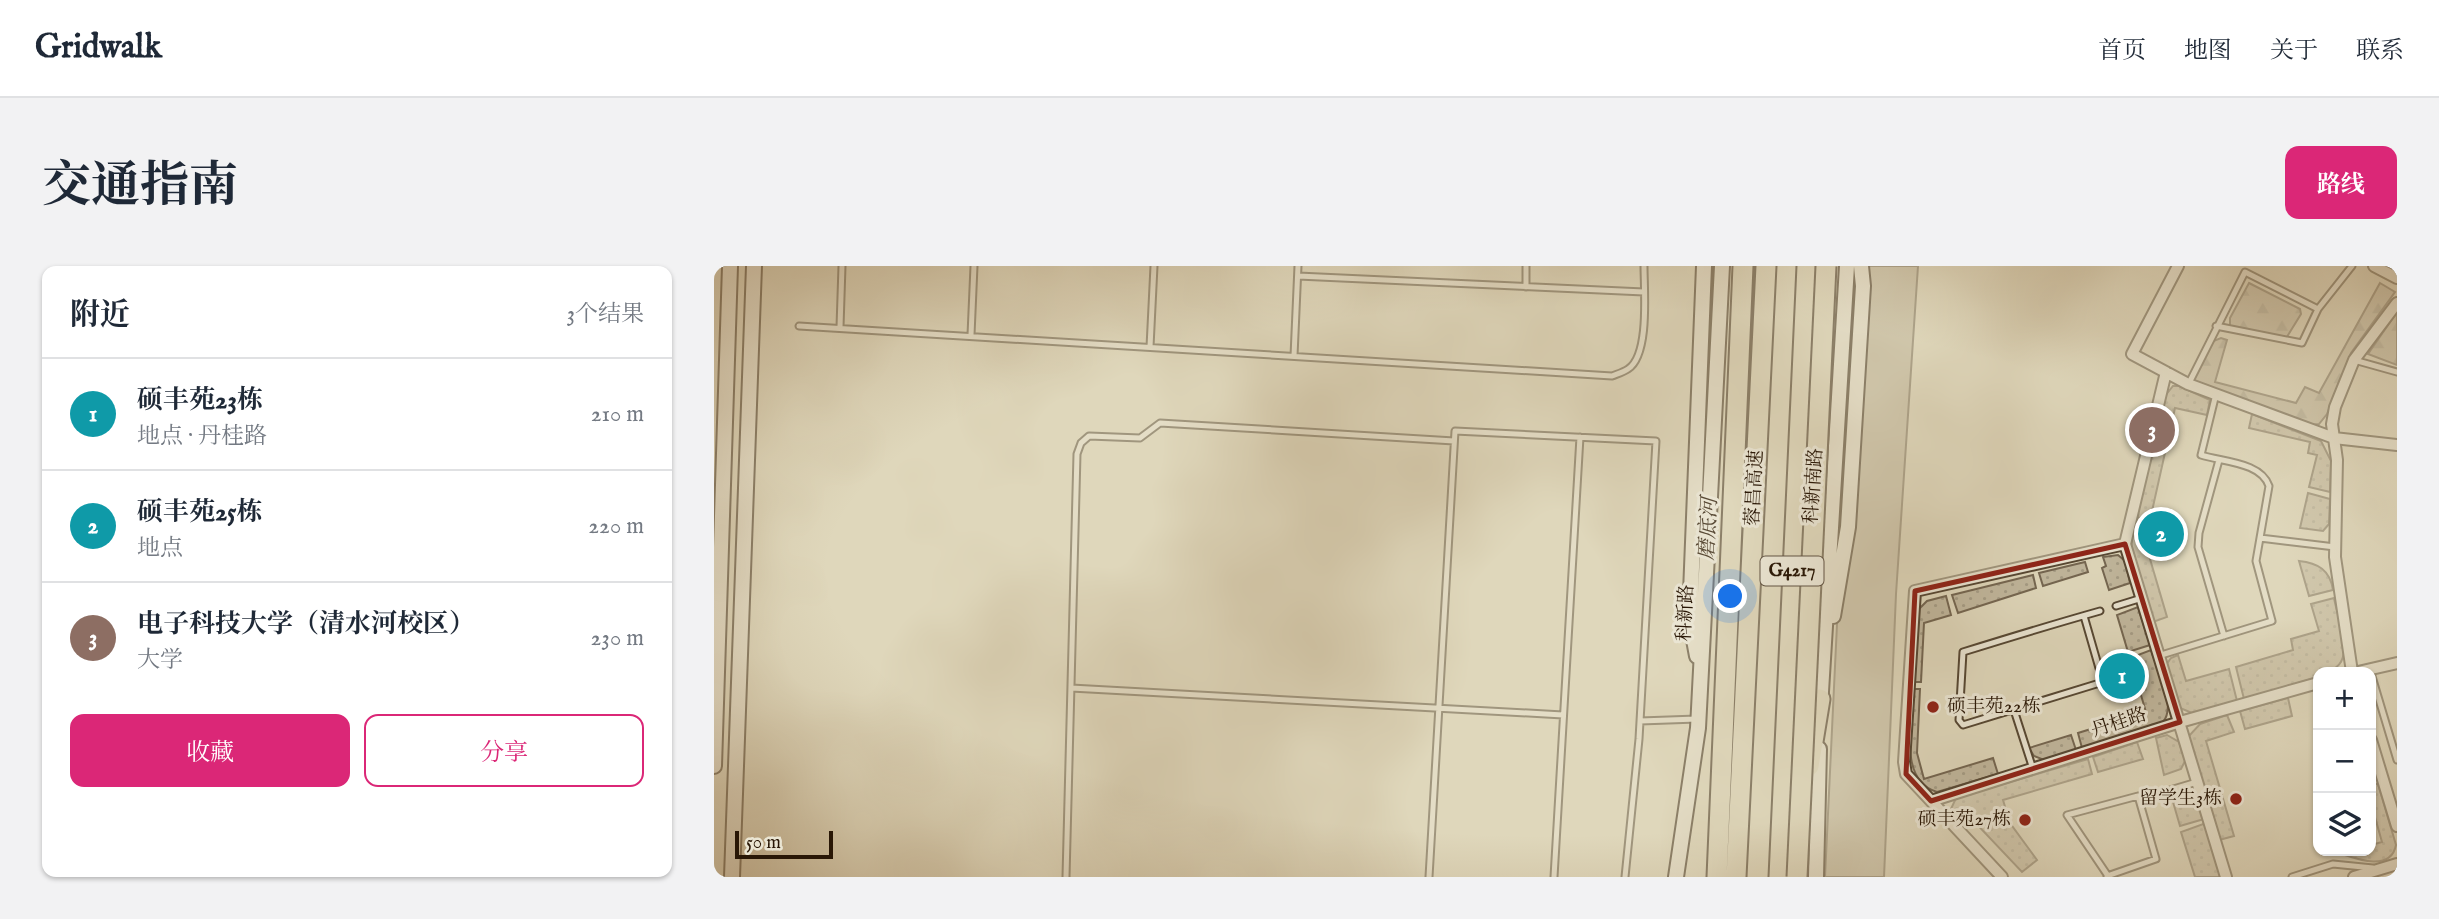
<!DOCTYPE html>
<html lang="zh">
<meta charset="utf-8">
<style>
body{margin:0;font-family:"IM FELL English","Noto Serif SC",serif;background:#f2f2f3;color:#1f2937}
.controls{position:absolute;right:21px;bottom:21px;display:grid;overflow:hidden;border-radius:14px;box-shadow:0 2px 5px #0004}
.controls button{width:63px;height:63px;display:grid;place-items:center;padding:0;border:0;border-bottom:2px solid #e0e1e3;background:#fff;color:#1f2937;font:35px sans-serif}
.scale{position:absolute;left:21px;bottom:18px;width:98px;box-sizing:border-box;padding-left:7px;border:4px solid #291706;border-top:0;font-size:19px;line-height:24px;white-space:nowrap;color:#291706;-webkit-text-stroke:5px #eae5d3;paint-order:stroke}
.you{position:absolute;left:1017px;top:331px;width:24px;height:24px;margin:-18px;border:5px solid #fff;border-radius:50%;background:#1a73e8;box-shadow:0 0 0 10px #1a73e833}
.badge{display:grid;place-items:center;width:46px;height:46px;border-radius:50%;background:#db2777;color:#fff;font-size:23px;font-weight:700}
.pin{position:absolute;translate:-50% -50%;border:4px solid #fff;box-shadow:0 2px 7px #0006}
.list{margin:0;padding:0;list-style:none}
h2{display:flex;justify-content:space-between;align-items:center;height:91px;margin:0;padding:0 28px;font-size:30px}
h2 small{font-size:23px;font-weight:400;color:#747a83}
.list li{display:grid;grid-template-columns:46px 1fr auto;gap:21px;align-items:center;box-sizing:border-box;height:112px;padding:0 28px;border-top:2px solid #e0e1e3}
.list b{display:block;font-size:26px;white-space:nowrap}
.list p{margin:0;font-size:23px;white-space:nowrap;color:#747a83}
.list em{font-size:23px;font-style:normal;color:#747a83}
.actions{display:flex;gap:14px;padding:21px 28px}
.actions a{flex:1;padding:16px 0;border:2px solid #db2777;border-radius:14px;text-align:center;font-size:24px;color:#db2777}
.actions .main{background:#db2777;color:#fff}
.icon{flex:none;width:38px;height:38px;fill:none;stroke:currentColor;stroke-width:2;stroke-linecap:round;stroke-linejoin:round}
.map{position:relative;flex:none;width:1683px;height:611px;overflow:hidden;border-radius:14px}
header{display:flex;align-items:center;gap:42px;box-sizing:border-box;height:98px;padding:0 35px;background:#fff;border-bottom:2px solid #e0e1e3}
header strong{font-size:33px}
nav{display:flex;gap:38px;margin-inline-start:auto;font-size:24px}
.intro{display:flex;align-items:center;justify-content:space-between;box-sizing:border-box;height:168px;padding:0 42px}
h1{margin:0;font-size:49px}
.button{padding:18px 32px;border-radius:14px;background:#db2777;color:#fff;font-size:24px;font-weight:700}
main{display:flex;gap:42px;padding:0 42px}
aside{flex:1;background:#fff;border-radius:14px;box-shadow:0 2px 5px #0004}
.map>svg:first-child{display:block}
.grass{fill:url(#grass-dots);stroke:#746651;stroke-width:2}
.forest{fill:url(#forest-firs);stroke:#746651;stroke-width:2}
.park{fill:#c0b69c;stroke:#746651;stroke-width:2}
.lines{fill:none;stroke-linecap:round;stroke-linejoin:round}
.lane-casing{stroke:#564733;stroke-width:9}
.street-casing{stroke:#564733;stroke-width:14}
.secondary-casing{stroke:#291706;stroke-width:18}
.highway-casing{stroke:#291706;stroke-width:23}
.lane{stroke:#eae5d3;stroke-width:5}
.street{stroke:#eae5d3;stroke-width:10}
.secondary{stroke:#eae5d3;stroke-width:14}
.highway{stroke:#dfd7bb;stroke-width:19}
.highway-bridge-casing{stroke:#291706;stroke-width:23;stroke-linecap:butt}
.highway-bridge{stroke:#dfd7bb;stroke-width:19}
.marked{fill:none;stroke:#8f2418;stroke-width:5;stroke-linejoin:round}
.poi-dot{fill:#8f2418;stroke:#eae5d3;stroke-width:2.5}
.labels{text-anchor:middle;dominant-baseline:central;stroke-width:6;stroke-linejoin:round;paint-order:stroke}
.shield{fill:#eae5d3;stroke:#635544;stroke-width:2}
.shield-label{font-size:18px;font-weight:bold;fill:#291706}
.street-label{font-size:19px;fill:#291706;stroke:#eae5d3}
.poi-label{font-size:19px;fill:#291706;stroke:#eae5d3;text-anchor:end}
.water-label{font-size:21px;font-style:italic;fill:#594a36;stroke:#eae5d3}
</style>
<header>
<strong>Gridwalk</strong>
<nav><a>首页</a><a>地图</a><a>关于</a><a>联系</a></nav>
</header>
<div class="intro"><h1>交通指南</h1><a class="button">路线</a></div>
<main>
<aside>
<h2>附近<small>3个结果</small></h2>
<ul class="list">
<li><span class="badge" style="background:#0f9aa8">1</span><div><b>硕丰苑23栋</b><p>地点 · 丹桂路</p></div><em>210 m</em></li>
<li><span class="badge" style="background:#0f9aa8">2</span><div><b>硕丰苑25栋</b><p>地点</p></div><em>220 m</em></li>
<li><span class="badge" style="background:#8d6e63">3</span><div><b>电子科技大学（清水河校区）</b><p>大学</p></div><em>230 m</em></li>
</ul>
<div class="actions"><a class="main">收藏</a><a>分享</a></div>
</aside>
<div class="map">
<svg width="1683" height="611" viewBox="0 0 1683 611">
<defs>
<pattern id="grass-dots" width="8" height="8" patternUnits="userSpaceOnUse" patternTransform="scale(1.75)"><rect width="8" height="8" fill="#c0b69c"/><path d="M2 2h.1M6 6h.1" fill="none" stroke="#a59c85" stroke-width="1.8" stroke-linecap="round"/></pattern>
<pattern id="forest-firs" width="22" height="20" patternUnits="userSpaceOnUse" patternTransform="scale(1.75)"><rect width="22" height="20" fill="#c0b69c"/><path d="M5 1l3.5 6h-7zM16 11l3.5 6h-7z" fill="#a59c85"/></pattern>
</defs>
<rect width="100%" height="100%" fill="#dfd7bb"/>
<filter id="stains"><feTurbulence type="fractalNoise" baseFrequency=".00286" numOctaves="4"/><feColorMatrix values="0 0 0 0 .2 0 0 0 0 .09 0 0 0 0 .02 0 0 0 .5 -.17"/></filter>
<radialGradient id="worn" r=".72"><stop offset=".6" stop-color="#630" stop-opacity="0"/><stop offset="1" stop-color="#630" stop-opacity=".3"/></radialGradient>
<!-- grass -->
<path class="grass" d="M1459 120H1465L1496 134 1493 149 1461 142 1436 254 1422 251 1451 130Z
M1538 148 1607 175 1617 195 1616 226 1595 221 1603 189 1594 187 1596 176 1535 162Z
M1594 227 1616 233 1615 258 1609 265 1586 262Z
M1420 256 1434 260 1431 276 1453 351 1439 356 1417 284Z
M1404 289 1411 295 1416 317 1395 324 1388 302 1392 300 1389 291Z
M1585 295C1604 297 1616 304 1619 324L1595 330Z
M1371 296 1374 306 1329 320 1325 307Z
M1319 309 1322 322 1244 347 1238 329Z
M1232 330 1237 349 1210 357 1207 416H1200L1205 343 1213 335Z
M1620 332C1625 359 1647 406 1604 406V411L1530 433 1522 401 1579 384 1577 373 1605 365 1597 338Z
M1424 341 1436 379 1414 386 1403 349Z
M1437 384C1443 403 1463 439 1449 456L1368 482 1364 467 1432 446 1416 392Z
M1464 389 1472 415 1515 403 1523 435 1478 447 1466 442 1452 399 1457 392Z
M1200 423H1206L1203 487 1210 513 1279 492 1284 508 1223 526C1183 514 1199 455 1200 423Z
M1574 432 1578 450 1531 463 1526 445Z
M1513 449 1520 466 1492 475 1520 570 1505 574 1474 471 1486 458Z
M1357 469 1362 484 1330 494 1320 490 1315 482Z
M1453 469 1465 476 1471 495 1467 503 1450 509 1442 472Z
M1423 476 1429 493 1384 506 1379 491Z
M1374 493 1378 508 1289 534 1296 557 1323 594 1308 606 1256 551 1247 558 1236 545 1242 532Z
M1657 518H1664L1682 579C1677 605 1645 594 1628 588L1657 585V579L1668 576 1657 537Z
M1471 532 1485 537 1490 553 1466 560 1459 536Z
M1492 557 1507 611H1481L1467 566Z"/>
<!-- forest -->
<path class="forest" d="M1535 17 1586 43 1587 48 1571 74 1516 60V52Z
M1666 17 1681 26 1637 87 1613 148 1605 158 1596 159 1478 116 1497 76 1507 72 1513 74 1501 116 1582 137 1591 121 1605 127Z
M1683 46V99L1654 88Z"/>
<!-- park -->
<path class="park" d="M1140 0H1204L1182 328 1170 611H1111Z"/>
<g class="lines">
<!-- lane casing -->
<g class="lane-casing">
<path id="lane" d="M584 10 930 26
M812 21V0
M85 60 898 110C903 108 910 106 914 103 936 89 930 24 930 0
M1502 60 1588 77 1604 43 1638 0
M126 61 128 0
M257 69 260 0
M436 81 440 0
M580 90 584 0
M1640 94 1683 106
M1475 117 1531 6 1604 43
M1505 194 1485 267 1484 281 1510 370
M1546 272 1621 281
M1402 340 1428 332
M1370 350 1389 416 1249 459 1245 454 1249 386C1294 372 1340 358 1386 345
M1444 390 1558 355 1542 295 1555 220C1547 196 1509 196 1487 189L1502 128
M1657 407 1683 494
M357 422 849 449
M1300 444 1319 503
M926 455 983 453
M1456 524 1483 516
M1393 610 1442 593 1424 530
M1394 610 1353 549 1424 530 1442 529
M352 611 363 188 367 177 375 170 426 172 446 157 740 175
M715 611 741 165 942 175 925 473 911 611
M840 611 866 171
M1578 611 1619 598 1659 602"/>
</g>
<!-- street casing -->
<g class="street-casing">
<path id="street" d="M1464 0 1418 88 1474 118 1620 172 1683 179
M1660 0 1683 12
M1452 106 1411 278 1512 611
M1638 406 1621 291 1623 194 1618 158 1621 141 1640 94 1683 37
M1644 406 1683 397
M1657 474 1683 560
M1217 535 1466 456 1604 417
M1288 611 1192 508 1190 496 1201 325 1411 278
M1640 611 1683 598"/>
</g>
<!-- secondary casing -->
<g class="secondary-casing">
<path id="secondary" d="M1119 350 1134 261 1149 20 1147 0
M983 390 976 352 990 0
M1106 442 1133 0
M0 500 16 0
M18 611 40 0
M962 611 984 462 1008 0
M1102 611 1105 483"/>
</g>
<!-- highway casing -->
<g class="highway-casing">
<path id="highway" d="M1095 500 1106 433
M1003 611 1029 0
M1022 611 1052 0
M1065 611 1093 0"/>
</g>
<!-- lane -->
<use href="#lane" class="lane"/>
<!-- street -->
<use href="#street" class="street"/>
<!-- secondary -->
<use href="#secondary" class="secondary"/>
<!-- highway -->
<use href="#highway" class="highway"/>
<!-- highway-bridge casing -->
<g class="highway-bridge-casing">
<path id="highway-bridge" d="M1083 611 1112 0"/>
</g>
<!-- highway-bridge -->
<use href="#highway-bridge" class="highway-bridge"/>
</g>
<!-- marked area -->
<path d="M0 0H1683V611H0ZM1411 278 1466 456 1217 535 1192 508 1201 325Z" fill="#dfd7bb" fill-opacity=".55" fill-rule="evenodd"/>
<path class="marked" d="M1411 278 1466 456 1217 535 1192 508 1201 325Z"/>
<!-- markers -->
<g class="poi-dot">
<circle cx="1219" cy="441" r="7"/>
<circle cx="1522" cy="533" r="7"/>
<circle cx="1311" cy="554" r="7"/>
</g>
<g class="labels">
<!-- shield labels -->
<rect class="shield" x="1046.5" y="290.5" width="63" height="29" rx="5"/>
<g class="shield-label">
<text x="1078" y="305">G4217</text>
</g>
<!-- street labels -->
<g class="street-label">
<text transform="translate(1100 220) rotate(-86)">科新南路</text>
<text transform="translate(1041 222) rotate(-87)">蓉昌高速</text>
<text transform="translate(972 347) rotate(-87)">科新路</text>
<text transform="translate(1405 457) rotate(-18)">丹桂路</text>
</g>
<!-- poi labels -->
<g class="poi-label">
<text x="1233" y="441" text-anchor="start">硕丰苑22栋</text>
<text x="1508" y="533">留学生3栋</text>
<text x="1297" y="554">硕丰苑27栋</text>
</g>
<!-- water labels -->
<g class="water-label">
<text transform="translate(995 263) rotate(-87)">磨底河</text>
</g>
</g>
<rect width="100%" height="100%" filter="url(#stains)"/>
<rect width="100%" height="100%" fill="url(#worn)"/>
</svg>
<div class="controls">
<button>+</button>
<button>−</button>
<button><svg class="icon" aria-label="layers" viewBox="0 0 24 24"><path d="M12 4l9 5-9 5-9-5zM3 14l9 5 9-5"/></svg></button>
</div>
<div class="scale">50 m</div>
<div class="you"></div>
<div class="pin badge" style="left:1408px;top:410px;background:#0f9aa8">1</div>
<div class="pin badge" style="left:1447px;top:268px;background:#0f9aa8">2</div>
<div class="pin badge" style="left:1438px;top:164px;background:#8d6e63">3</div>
</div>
</main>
